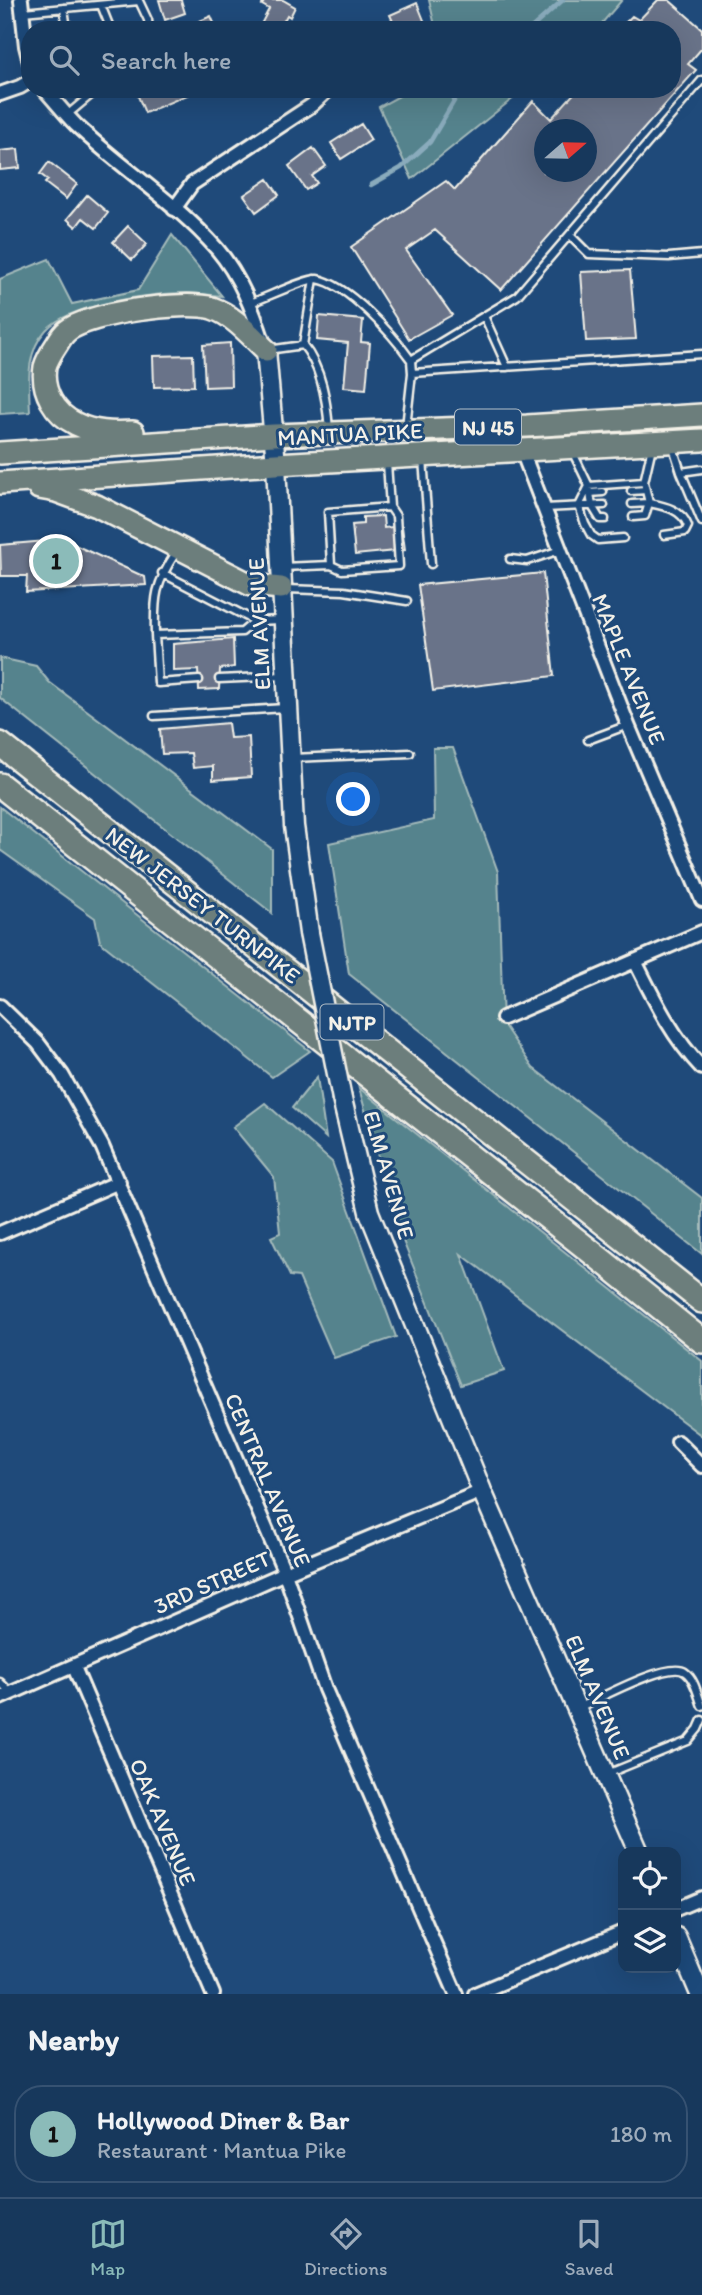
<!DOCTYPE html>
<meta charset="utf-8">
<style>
body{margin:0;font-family:Itim,sans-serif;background:#203f62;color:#f1f3f6}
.controls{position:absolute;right:21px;bottom:21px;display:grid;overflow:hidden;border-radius:14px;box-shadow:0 7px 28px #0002}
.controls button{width:63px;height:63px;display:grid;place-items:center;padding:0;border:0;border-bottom:2px solid #365272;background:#17385c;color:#f1f3f6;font:35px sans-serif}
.compass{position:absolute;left:534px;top:119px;width:63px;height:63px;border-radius:50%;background:#17385c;box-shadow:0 7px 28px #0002;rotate:70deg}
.you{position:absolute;left:354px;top:800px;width:24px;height:24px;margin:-18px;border:5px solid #fff;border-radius:50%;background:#1a73e8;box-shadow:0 0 0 10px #1a73e833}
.badge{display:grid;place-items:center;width:46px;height:46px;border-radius:50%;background:#8bbbb9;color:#111;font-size:23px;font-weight:700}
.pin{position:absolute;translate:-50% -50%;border:4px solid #fff;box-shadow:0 2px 7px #0006}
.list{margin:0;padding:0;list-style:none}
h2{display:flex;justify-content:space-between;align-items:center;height:91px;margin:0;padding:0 28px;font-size:30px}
h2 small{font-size:23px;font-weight:400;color:#9eacbb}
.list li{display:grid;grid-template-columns:46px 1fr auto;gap:21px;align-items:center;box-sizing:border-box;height:98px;margin:0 14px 14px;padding:0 14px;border:2px solid #365272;border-radius:28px}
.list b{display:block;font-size:26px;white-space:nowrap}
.list p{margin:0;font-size:23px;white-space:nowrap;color:#9eacbb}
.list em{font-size:23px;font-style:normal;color:#9eacbb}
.icon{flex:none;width:38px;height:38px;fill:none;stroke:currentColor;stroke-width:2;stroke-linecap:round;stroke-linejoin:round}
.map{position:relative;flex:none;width:702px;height:1994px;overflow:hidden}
.search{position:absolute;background:#17385c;box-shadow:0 7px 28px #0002;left:21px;right:21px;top:21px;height:77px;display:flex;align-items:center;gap:18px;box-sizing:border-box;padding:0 24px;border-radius:28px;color:#9eacbb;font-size:26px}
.sheet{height:203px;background:#17385c}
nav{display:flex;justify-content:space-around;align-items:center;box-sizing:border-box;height:98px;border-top:2px solid #365272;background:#17385c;font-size:19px;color:#9eacbb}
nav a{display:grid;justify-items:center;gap:4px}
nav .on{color:#8bbbb9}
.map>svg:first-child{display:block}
.green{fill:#54838d;stroke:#a4baba;stroke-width:2}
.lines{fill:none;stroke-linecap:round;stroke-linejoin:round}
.stream{stroke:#8aabbc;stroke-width:4.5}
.building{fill:#697389;stroke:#f4f1e8;stroke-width:2;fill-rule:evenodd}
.lane-casing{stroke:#f4f1e8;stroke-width:11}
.street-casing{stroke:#f4f1e8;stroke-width:18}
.secondary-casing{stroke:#f4f1e8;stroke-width:23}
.primary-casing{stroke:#f4f1e8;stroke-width:26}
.highway-casing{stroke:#f4f1e8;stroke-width:28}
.lane{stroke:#1f4a7a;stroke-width:6}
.street{stroke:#1f4a7a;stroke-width:12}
.secondary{stroke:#1f4a7a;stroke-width:18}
.primary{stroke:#6c7e7c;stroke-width:21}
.highway{stroke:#6c7e7c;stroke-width:23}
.secondary-bridge-casing{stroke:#f4f1e8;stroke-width:23;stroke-linecap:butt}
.secondary-bridge{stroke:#1f4a7a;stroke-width:18}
.labels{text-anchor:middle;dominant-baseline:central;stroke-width:6;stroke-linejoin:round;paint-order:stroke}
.shield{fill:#1f4a7a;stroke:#b4bfc7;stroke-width:2}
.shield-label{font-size:21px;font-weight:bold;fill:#f4f1e8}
.street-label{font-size:23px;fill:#f4f1e8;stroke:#1f4a7a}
</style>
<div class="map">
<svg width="702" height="1994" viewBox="0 0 702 1994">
<rect width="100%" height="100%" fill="#1f4a7a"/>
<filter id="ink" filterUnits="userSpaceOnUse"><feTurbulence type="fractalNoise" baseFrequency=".0143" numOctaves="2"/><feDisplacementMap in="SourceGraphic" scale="14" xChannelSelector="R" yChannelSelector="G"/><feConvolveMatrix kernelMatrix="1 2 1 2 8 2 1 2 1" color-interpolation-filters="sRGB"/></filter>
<g filter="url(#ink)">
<!-- green -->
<path class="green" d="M429 0H622L596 30H436Z
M412 89H525L412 179 379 107Z
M172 235 222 296C211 295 201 294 190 293 156 292 69 304 46 330 25 353 29 384 30 412L0 414V279L49 259 72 304 138 290Z
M0 658 36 666 49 682 272 849V913L0 698Z
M433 748H453L498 872 503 1024 533 1068 702 1198V1254L349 974 329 843 434 820Z
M0 807 310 1051 272 1077 100 942 95 918 0 850Z
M317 1077 326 1138 292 1108Z
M359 1088 702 1361V1436L461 1254 504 1371 461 1385 397 1226Z
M265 1103 332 1162 396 1337 334 1358 299 1277 290 1276 271 1237 280 1233 274 1177 233 1127Z"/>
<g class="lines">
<!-- stream -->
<path class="stream" d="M529 30 563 0
M371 185 401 168 430 142 461 89"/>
</g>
<!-- building -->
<path class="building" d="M159 0H181L185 13 165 20Z
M265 0H283L295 7 290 17 287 15 279 30H267L260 26 269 9 262 5Z
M658 0H669L702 29V48L688 64 696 70 501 290 435 230 406 250 452 315 409 339 351 247 446 181 455 190 533 101 551 119 578 89H672V30H618L632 16 639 20ZM544 130H586V172H544Z
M417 3 427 28 422 30H397L390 15Z
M211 16 217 30H179Z
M135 89H201L145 113Z
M361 124 371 140 341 159 331 143Z
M313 148 326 166 312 176 317 183 306 190 289 166Z
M18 149 20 168 0 170V151Z
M49 162 77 184 66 199 45 183 48 180 40 174Z
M268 179 279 195 256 212 244 195Z
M87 195 108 213 96 228 83 218 76 227 67 219Z
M128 226 147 244 132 260 113 242Z
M630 270 636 339 586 341 581 272Z
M319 316 363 320 361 342 370 343 366 389 344 387 348 343 317 340Z
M230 343 231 386 205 387 203 345Z
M193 355 194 386 154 387 153 356Z
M383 516 384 528 402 526 405 550 355 555 352 525 363 524V517Z
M58 540V547L75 545 145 577 146 585 26 592 27 576H1L0 545Z
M543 573 554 676 433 691 418 585Z
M233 639 234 667 220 669 219 689 199 690 198 670 173 671V644Z
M228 723 230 738 249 737 251 777 213 780V766L193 768 191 753 162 754 160 729Z"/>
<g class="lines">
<!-- lane casing -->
<g class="lane-casing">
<path id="lane" d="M101 5 111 30
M64 8 67 30
M23 12 139 1 148 20 149 30
M67 115 98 89
M570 235 589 254 669 257 702 254
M250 303C263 299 307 278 317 279 348 284 393 335 411 360L517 296 702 80
M484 316 507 367
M303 345 314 279
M268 350 303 345C322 368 327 402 329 430
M411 360 412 373 702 354
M406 427 412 373
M672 444 681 472 702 522
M652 447 644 482 649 503C664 506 682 509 688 526L685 532 664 535
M573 453 589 486 592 506 600 519H605
M423 459 431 564
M681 472 702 469
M589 486 579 506 585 524 591 535 598 540 623 538
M589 486 644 482
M631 491 646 490
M590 493 603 492
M632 504 649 503 645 516 633 517
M545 508 604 505
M510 559 527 561 560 550
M331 565 328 512 390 507
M282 567 331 565 342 570 399 566 396 516 390 507 387 463
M162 573 255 621 281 620
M286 589 344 591 407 601
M155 635C154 597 155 584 177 551
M219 679 284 676
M199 680 158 683 155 635 242 632 255 621
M154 716 285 708
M588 740 628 725
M292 758 410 753
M0 1682 11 1693
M578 1708C597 1700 669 1660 685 1672 695 1679 698 1696 702 1706
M607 1774 688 1741 698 1729 702 1720"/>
</g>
<!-- street casing -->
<g class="street-casing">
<path id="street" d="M21 0 26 46 30 62
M44 89C55 101 65 114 76 125 121 168 176 202 217 249 240 276 253 310 264 344
M0 94 20 87 30 81
M174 209 192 184 312 105 329 89
M522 451 628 725 702 900
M635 961C654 999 672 1037 702 1068
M0 1006 38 1043 62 1075 102 1146 285 1573 325 1689 456 1994
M503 1018 702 932
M0 1233 119 1182
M678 1442 702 1466
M74 1667 213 1994
M0 1698 285 1573 482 1491
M676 1909 702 1898
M475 1994 623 1932"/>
</g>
<!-- secondary casing -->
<g class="secondary-casing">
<path id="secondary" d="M266 350 276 464 294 826 309 933
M342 1099 369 1212 482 1491 639 1852
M676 1937 700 1994"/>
</g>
<!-- primary casing -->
<g class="primary-casing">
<path id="primary" d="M133 432C113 433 94 433 76 424 55 414 41 391 45 367 47 359 53 350 57 344 60 339 63 334 67 331 89 313 184 300 212 308 233 315 250 335 266 350
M0 453 274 435 527 426 702 415
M0 483 276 464 702 440
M39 488 56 491 97 506 251 585 281 588"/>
</g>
<!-- highway casing -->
<g class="highway-casing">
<path id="highway" d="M0 744 702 1301
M0 785 604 1262 702 1341"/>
</g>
<!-- lane -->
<use href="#lane" class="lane"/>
<!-- street -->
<use href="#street" class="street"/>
<!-- secondary -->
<use href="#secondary" class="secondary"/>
<!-- primary -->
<use href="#primary" class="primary"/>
<!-- highway -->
<use href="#highway" class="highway"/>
<!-- secondary-bridge casing -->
<g class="secondary-bridge-casing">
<path id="secondary-bridge" d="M309 933 342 1099"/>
</g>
<!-- secondary-bridge -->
<use href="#secondary-bridge" class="secondary-bridge"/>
</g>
</g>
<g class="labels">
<!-- shield labels -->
<g class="shield">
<rect x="455" y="409.5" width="66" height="35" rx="5"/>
<rect x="320.5" y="1004.5" width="63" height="35" rx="5"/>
</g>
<g class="shield-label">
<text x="488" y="427">NJ 45</text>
<text x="352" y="1022">NJTP</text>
</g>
<!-- street labels -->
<g class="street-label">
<text transform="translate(350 434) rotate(-3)">MANTUA PIKE</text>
<text transform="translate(259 624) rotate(-93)">ELM AVENUE</text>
<text transform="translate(629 669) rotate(68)">MAPLE AVENUE</text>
<text transform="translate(203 905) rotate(38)">NEW JERSEY TURNPIKE</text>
<text transform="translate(389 1175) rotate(74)">ELM AVENUE</text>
<text transform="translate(268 1480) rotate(67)">CENTRAL AVENUE</text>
<text transform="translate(212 1582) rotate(-24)">3RD STREET</text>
<text transform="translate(598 1697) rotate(67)">ELM AVENUE</text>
<text transform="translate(163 1822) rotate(67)">OAK AVENUE</text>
</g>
</g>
</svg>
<div class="controls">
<button><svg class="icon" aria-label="locate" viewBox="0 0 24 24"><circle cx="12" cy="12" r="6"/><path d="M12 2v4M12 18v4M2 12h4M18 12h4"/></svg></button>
<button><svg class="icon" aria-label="layers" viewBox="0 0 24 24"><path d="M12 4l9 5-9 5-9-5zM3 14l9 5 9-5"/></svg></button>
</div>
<svg class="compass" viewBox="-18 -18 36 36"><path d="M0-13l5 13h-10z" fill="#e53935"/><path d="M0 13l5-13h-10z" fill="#9eacbb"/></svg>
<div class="you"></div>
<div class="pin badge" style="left:56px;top:561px">1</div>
<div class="search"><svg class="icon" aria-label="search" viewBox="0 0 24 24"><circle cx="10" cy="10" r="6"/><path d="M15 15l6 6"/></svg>Search here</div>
</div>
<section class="sheet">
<h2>Nearby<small></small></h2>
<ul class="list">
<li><span class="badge">1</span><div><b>Hollywood Diner &amp; Bar</b><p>Restaurant · Mantua Pike</p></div><em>180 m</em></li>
</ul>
</section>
<nav>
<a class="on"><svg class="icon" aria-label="map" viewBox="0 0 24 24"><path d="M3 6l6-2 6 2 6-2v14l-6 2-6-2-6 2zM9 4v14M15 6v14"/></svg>Map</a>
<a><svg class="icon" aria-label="directions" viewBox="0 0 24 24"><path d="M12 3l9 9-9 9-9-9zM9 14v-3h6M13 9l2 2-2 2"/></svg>Directions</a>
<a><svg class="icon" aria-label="saved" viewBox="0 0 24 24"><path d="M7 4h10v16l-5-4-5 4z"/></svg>Saved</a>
</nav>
